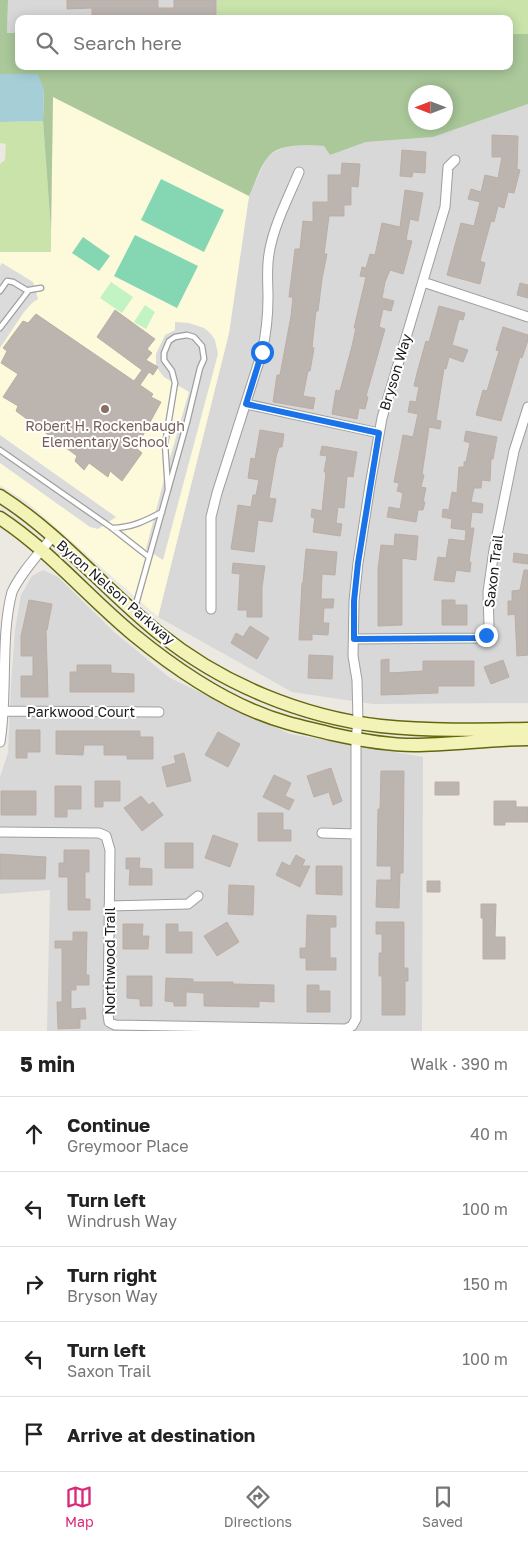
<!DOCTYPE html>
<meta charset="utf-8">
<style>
body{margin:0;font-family:"Golos Text",sans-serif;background:#f2f2f2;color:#222}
.compass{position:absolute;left:408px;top:85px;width:45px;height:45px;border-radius:50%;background:#fff;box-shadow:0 2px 12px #0003;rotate:270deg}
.stop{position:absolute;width:15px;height:15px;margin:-11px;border:4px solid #1a73e8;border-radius:50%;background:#fff}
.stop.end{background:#1a73e8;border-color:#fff;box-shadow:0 1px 5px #0008}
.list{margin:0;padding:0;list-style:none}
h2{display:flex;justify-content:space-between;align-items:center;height:65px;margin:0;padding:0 20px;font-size:21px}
h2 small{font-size:16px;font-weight:400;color:#767676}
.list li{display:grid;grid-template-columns:32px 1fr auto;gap:15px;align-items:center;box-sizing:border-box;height:75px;padding:0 20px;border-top:1px solid #e0e0e0}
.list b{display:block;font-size:19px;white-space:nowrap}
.list p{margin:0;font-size:16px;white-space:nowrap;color:#767676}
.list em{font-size:16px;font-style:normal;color:#767676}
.icon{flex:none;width:28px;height:28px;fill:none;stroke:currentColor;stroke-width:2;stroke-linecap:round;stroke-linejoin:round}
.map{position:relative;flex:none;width:528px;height:1031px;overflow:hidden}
.search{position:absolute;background:#fff;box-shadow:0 2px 12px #0003;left:15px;right:15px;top:15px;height:55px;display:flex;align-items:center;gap:12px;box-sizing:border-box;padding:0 18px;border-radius:10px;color:#767676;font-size:19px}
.sheet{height:440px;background:#fff}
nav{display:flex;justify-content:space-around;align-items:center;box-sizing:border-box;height:70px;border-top:1px solid #e0e0e0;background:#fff;font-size:14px;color:#767676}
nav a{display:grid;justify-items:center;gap:2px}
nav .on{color:#db2777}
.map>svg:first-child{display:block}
.residential{fill:#d9d8d8}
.education{fill:#fcfadb}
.grass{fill:#c9e3ab}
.forest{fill:#aac89a;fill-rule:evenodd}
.park{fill:#c1f4c2}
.pitch{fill:#85d6b2}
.parking{fill:#dbdbdb}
.water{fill:#a5ced7}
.building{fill:#bcb4af;stroke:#bcaea5}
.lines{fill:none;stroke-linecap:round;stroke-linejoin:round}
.lane-casing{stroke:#9f9f9f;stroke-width:7}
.street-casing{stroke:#9f9f9f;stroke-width:11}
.secondary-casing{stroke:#63680d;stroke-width:15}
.lane{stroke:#fff;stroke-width:4.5}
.street{stroke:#fff;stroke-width:9}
.secondary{stroke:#f3f3b8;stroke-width:12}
.route{stroke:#1a73e8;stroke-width:6}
.education-dot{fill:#8d6e63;stroke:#fff;stroke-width:2}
.labels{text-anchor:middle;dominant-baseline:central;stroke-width:4;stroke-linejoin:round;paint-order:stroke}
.street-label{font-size:14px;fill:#1b1b1b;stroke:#fff}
.education-label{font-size:14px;fill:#785e54;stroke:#fff}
</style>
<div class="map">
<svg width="528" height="1031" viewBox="0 0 528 1031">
<rect width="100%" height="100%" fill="#ece8e2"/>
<!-- residential -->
<path class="residential" d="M8 0H217V19H19V33H7Z
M528 104V703L373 704 292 692 158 617 229 333 249 196 268 155 283 148 300 145 324 146 330 155 366 142 433 137Z
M43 570 58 577 114 632 170 678 290 734 423 757 422 1031H47L50 890 0 894V777L8 753 11 684 15 630 21 595 32 576Z"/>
<!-- education -->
<path class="education" d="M53 96 249 196 229 333 158 617 27 502 0 485V252H51Z"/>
<!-- grass -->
<path class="grass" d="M217 0H528V34H509V19H217Z
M43 121 51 230V252H0V164L5 160 6 144 0 143V122Z"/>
<!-- forest -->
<path class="forest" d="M0 0H8L7 33H19V66H509V34H528V104L433 137 366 142 330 155 324 146C308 145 278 143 268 157 259 168 255 184 249 196L53 97 51 230 43 121 44 90 0 74ZM416 92H446V122H416Z"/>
<!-- park -->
<path class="park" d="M111 282 133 297 122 313 100 298Z
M145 305 155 312 146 329 134 322Z"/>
<!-- pitch -->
<path class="pitch" d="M161 179 224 210 204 252 141 220Z
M135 235 198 266 177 308 114 276Z
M83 237 110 256 99 271 72 253Z"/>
<!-- parking -->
<path class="parking" d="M2 263 33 282 38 299 32 303 24 312 0 348V266Z
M175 322 189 323 204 328 211 334 215 340 218 354 163 560 146 549 166 472 189 392 164 377 160 372 156 366V354L165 335 175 330Z
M0 435 116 517 98 529 90 527 0 463Z"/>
<!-- water -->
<path class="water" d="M0 74H38L44 90 43 121 0 122Z"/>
<!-- building -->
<path class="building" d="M67 0H158V8H174V0H216V19H100V15H92V8L67 9Z
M492 135 518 136 517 169 520 170 514 193 508 192 504 208 498 206 494 222 491 221 480 261 485 263 480 284 447 275 461 223 474 226 480 202 468 199 471 189 481 192 485 175 498 178 502 157H492Z
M402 150 426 152 425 173 413 172 412 177 400 176Z
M342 163 360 164 358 187 351 186V205H344V216H329L324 254H327L322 279 318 311H316L312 347 314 348 310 371H308L303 396 315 398 313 409 273 402 277 375H280L291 316 293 297H289L295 249H300L303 221 313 222V202H328V175H341Z
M405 190 423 193 418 221 410 219 406 240 412 241 403 274 390 270 385 282 382 298 394 301 391 311 383 309 379 327 385 329 366 396 368 397 365 409 359 408 357 419 332 414 336 390 340 391 352 346 356 328H354L366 277 360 276 362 267 366 268 370 254 375 255 382 223 400 227Z
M520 283 528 285V298L517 295Z
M439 306 465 313 463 320 459 319 452 345 468 350 463 362 449 357 446 369 444 368 436 420 441 421 440 429 429 427 422 474 424 475 421 487 426 488 423 502H425L423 510H418L416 522 387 517 389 507 400 509 403 493 397 491 399 483 394 482 403 435 413 437 418 414 408 412 410 401 416 402 419 387 414 386 417 373 426 341 429 342Z
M115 310 155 339 147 349 152 353 146 360 158 367 153 375 149 372 140 385 153 394 151 397 161 402 136 448 142 453 122 481 110 471 108 477 89 463 84 470 75 461 77 456 16 411 18 406 3 397 18 374 1 363 7 351 3 348 23 321 28 323 36 314 134 381 142 370 97 337Z
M503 327 528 335V340L522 358 520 357 501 421 476 415 483 390 487 391 499 351 496 350Z
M260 430 284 434 282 447H279L276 457 269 498 276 499 272 522 258 520 254 552 231 549 238 505 251 507 253 495H256L259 480 248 478 251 458 255 459Z
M466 431 497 437 493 459H491L490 481 482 480 481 488H474L471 502 483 504 482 513 472 512 470 528H474L469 562H471L470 572 456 570 454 582 434 580 438 557 446 558 449 539 465 541 466 530 451 528 452 519 442 517 443 509 449 510 452 492 457 493 459 467H464V462H466L470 443 464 441Z
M322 446 357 452 353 477 347 476 344 508 338 507 336 523 342 524 340 536 313 532 315 518 311 517 312 509 322 511 326 472H324L327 456 320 455Z
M395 534 418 536 416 560 402 558V625L378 626V569L381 545 394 546Z
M306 549 337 552 335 575 322 574 321 599H334L333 608H324L323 623H329L328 635 312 634V640H299L302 583H303Z
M514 553 528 555V564L513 562Z
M233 563 265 566 262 587V617H247V610H238L240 574 232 573Z
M524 570H528V655L517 656 515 614 508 615V601H512V591L520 590Z
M29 600 52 604 47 630H46L48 697H21V676H33V656H21V636Z
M442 600H455V605H467V625H442Z
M250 626 269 638 257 659 231 643 236 633 243 637Z
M309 655 333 656 332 679 308 678Z
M389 659V673L423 671V661H474V686H438V693L381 695V660Z
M503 660 509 677 491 684 484 667Z
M77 665H111V673L134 674V692H70V672H77Z
M16 730H40V752H27V758H16Z
M56 731H140V737H153V759H127V755H104V745H84L83 755 56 754Z
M218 732 240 744 228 767 205 755Z
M184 753 191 781 167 787 162 767 176 763 174 756Z
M331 768 342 801 333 805 329 792 314 797 307 776Z
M381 771H404L403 873H400L399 908 376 907 377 880H391V866H377L378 809H380Z
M274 775 291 783 285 796 294 800 289 810 263 797Z
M95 781H120V801H103V807H95Z
M435 782H459V795H435Z
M55 786H81V809H67V817H55Z
M1 791H36V815H1Z
M141 796 149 805 153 802 163 815 142 831 124 808Z
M494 801H516V807H528V822H505V825H494Z
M258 813H283V830H291V841H258Z
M213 835 238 844 230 867 205 858Z
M165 843H193V868H165Z
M64 850H89V872H85V899H90V910H68V877H59V863H64Z
M0 854 46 857 45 879H0Z
M296 855 305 860 302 866H310L300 887 276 875 282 862 290 866Z
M126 858H140L139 868 152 869V885H129L130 869H126Z
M316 866H342V895L316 894Z
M427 881H440V892H427Z
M229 885 254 886 253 915 228 914Z
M481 904H496L495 937H505V959H483V918H481Z
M307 915 336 916V927H330V958H336V970H306V958H300V948H306Z
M227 922 239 942 217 956 204 936Z
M376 922H404V968H408V981H405V1015H382V976H379V953H382V934H376Z
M123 924H143L142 936H149L148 949H123Z
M166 924H178V932H192V953H166Z
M73 932H87L86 975H89V985H76V990H71V1009L85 1008 86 1019H80V1028L58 1029 57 1002H62V948H55V941H73Z
M127 976H152V1006H140V999L127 998Z
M166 978 193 979V982H233V984L274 985V1002L259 1001V1007L204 1006V993L186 992V1006H174V1002L165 1001Z
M307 985H319V991H330V1012H307Z"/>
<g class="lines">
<!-- lane casing -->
<g class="lane-casing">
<path id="lane" d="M0 291 7 281 13 282 28 291
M0 328 29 290 41 288
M0 450 112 528 149 557
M112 528C131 528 145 521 162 512
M133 608 136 604 187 422 200 368 204 359 202 346 194 337 187 335 175 337 169 341 164 353V360L172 371 175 383 165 444 168 490"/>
</g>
<!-- street casing -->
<g class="street-casing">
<path id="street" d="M423 282 528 317
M246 404 379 433
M211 609V517L217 493 262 352C266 334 268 316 268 298 268 286 267 275 268 263 270 232 287 201 299 172
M354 639 477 638 487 635 489 626 488 592 494 550 514 451 528 407
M3 711 159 712
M0 742C8 694 0 637 12 592 22 571 39 554 53 536
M0 832 99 833 106 836 110 850 108 1014 109 1022 115 1025 346 1029 352 1026 356 1019V739L358 722 357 680 353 656 354 601 358 563 370 485 382 418 445 207 448 167 455 160
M322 833 356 834
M109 906 188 904 198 896"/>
</g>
<!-- secondary casing -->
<g class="secondary-casing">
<path id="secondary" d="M0 496C60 534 105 590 160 634 222 684 302 717 381 726 429 731 479 730 528 729
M0 518C50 551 88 597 134 635 178 671 233 708 288 723 302 727 317 730 332 734 359 740 386 745 414 745 452 745 490 739 528 739"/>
</g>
<!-- lane -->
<use href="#lane" class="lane"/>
<!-- street -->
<use href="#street" class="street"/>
<!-- secondary -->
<use href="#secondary" class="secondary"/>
</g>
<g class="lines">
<!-- route -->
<path class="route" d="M262 352 246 404 379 433 358 563 354 601V639L477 638 486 635"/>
</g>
<!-- markers -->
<circle class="education-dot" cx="105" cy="409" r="5"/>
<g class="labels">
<!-- street labels -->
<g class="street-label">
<text transform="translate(395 372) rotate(-73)">Bryson Way</text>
<text transform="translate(493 571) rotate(-83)">Saxon Trail</text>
<text transform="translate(116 592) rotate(41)">Byron Nelson Parkway</text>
<text x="81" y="711">Parkwood Court</text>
<text transform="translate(109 961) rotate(-90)">Northwood Trail</text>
</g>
<!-- education labels -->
<g class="education-label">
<text x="105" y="425">Robert H. Rockenbaugh<tspan x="105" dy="16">Elementary School</tspan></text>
</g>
</g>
</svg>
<svg class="compass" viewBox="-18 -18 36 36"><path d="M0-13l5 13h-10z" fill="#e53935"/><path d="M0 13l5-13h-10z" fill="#767676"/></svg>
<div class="stop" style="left:262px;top:352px"></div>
<div class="stop end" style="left:486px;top:635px"></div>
<div class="search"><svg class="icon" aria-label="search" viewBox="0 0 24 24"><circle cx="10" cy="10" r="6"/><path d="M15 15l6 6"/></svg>Search here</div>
</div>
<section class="sheet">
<h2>5 min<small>Walk · 390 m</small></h2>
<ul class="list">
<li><svg class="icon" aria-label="ahead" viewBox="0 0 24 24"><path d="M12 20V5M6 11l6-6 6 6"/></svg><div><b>Continue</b><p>Greymoor Place</p></div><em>40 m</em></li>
<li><svg class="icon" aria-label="left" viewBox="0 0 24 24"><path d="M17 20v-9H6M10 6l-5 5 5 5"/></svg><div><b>Turn left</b><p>Windrush Way</p></div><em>100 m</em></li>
<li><svg class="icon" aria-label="right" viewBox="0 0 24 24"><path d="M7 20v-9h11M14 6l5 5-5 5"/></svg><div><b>Turn right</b><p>Bryson Way</p></div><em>150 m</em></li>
<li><svg class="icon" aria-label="left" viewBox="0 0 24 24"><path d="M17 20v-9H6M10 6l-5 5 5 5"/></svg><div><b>Turn left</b><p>Saxon Trail</p></div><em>100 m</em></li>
<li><svg class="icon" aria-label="arrive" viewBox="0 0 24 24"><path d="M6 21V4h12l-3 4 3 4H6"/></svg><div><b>Arrive at destination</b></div></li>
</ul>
</section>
<nav>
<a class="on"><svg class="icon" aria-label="map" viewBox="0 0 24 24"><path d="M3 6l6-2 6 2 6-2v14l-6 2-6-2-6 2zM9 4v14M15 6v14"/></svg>Map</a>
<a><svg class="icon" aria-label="directions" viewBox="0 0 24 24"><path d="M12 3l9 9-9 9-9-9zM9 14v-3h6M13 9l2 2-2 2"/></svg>Directions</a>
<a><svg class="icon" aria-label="saved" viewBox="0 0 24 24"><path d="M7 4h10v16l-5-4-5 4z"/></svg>Saved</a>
</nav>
